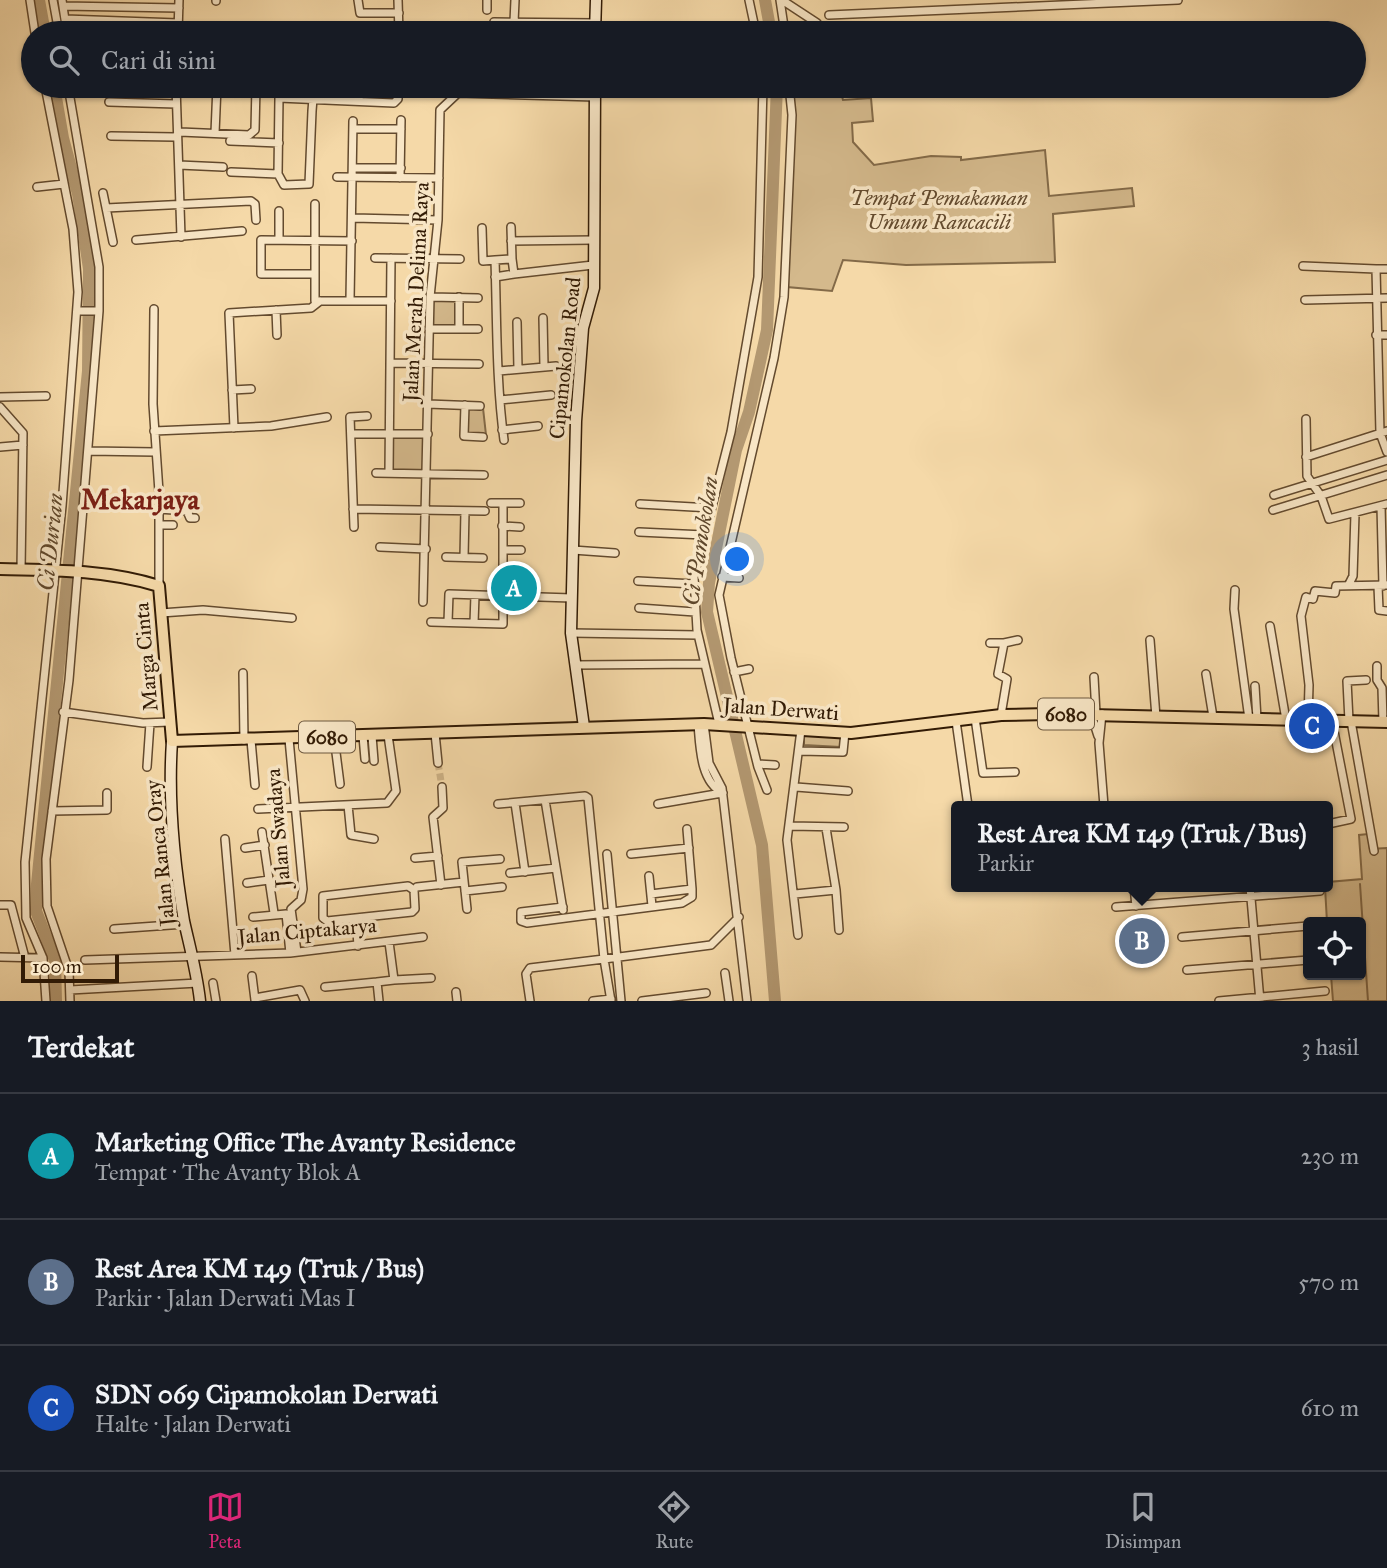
<!DOCTYPE html>
<html lang="id">
<meta charset="utf-8">
<style>
body{margin:0;font-family:"IM FELL Great Primer",serif;background:#20242c;color:#f1f3f6}
.controls{position:absolute;right:21px;bottom:21px;display:grid;overflow:hidden;border-radius:7px;box-shadow:0 2px 5px #0004}
.controls button{width:63px;height:63px;display:grid;place-items:center;padding:0;border:0;border-bottom:2px solid #363941;background:#171b24;color:#f1f3f6;font:35px sans-serif}
.scale{position:absolute;left:21px;bottom:18px;width:98px;box-sizing:border-box;padding-left:7px;border:4px solid #321b05;border-top:0;font-size:19px;line-height:24px;white-space:nowrap;color:#321b05;-webkit-text-stroke:5px #f8e6c6;paint-order:stroke}
.you{position:absolute;left:738px;top:560px;width:24px;height:24px;margin:-18px;border:5px solid #fff;border-radius:50%;background:#1a73e8;box-shadow:0 0 0 10px #1a73e833}
.badge{display:grid;place-items:center;width:46px;height:46px;border-radius:50%;background:#db2777;color:#fff;font-size:23px;font-weight:700}
.pin{position:absolute;translate:-50% -50%;border:4px solid #fff;box-shadow:0 2px 7px #0006}
.popup{position:absolute;left:951px;top:801px;width:382px;height:91px;box-sizing:border-box;display:grid;place-content:center;border-radius:7px;background:#171b24;filter:drop-shadow(0 2px 5px #0005);font-size:23px;white-space:nowrap;color:#9ea1a6}
.popup b{font-size:26px;color:#f1f3f6}
.popup::after{content:'';position:absolute;left:50%;top:100%;margin-left:-14px;border:14px solid transparent;border-top-color:#171b24}
.list{margin:0;padding:0;list-style:none}
h2{display:flex;justify-content:space-between;align-items:center;height:91px;margin:0;padding:0 28px;font-size:30px}
h2 small{font-size:23px;font-weight:400;color:#9ea1a6}
.list li{display:grid;grid-template-columns:46px 1fr auto;gap:21px;align-items:center;box-sizing:border-box;height:126px;padding:0 28px;border-top:2px solid #363941}
.list b{display:block;font-size:26px;white-space:nowrap}
.list p{margin:0;font-size:23px;white-space:nowrap;color:#9ea1a6}
.list em{font-size:23px;font-style:normal;color:#9ea1a6}
.icon{flex:none;width:38px;height:38px;fill:none;stroke:currentColor;stroke-width:2;stroke-linecap:round;stroke-linejoin:round}
.map{position:relative;flex:none;width:1387px;height:1001px;overflow:hidden}
.search{position:absolute;background:#171b24;box-shadow:0 2px 5px #0004;left:21px;right:21px;top:21px;height:77px;display:flex;align-items:center;gap:18px;box-sizing:border-box;padding:0 24px;border-radius:38px;color:#9ea1a6;font-size:26px}
.sheet{height:469px;background:#171b24}
nav{display:flex;justify-content:space-around;align-items:center;box-sizing:border-box;height:98px;border-top:2px solid #363941;background:#171b24;font-size:19px;color:#9ea1a6}
nav a{display:grid;justify-items:center;gap:4px}
nav .on{color:#db2777}
.map>svg:first-child{display:block}
.green{fill:#d4b98c;stroke:#836a48;stroke-width:2}
.lines{fill:none;stroke-linecap:round;stroke-linejoin:round}
.stream{stroke:#7f6646;stroke-width:2}
.river{stroke:#b39871;stroke-width:12}
.street-tunnel{stroke:#ceb387;stroke-width:7;stroke-dasharray:7 3.5;stroke-linecap:butt}
.street-casing{stroke:#634a2e;stroke-width:10}
.secondary-casing{stroke:#321b05;stroke-width:13}
.primary-casing{stroke:#321b05;stroke-width:14}
.street{stroke:#f8e6c6;stroke-width:7}
.secondary{stroke:#f8e6c6;stroke-width:10}
.primary{stroke:#f5d9a8;stroke-width:10}
.labels{text-anchor:middle;dominant-baseline:central;stroke-width:7;stroke-linejoin:round;paint-order:stroke}
.shield{fill:#f8e6c6;stroke:#6d583f;stroke-width:2}
.shield-label{font-size:19px;font-weight:bold;fill:#321b05}
.park-label{font-size:21px;font-style:italic;fill:#634a2e;stroke:#f8e6c6}
.street-label{font-size:21px;fill:#321b05;stroke:#f8e6c6}
.water-label{font-size:23px;font-style:italic;fill:#5f472b;stroke:#f8e6c6}
.district-label{font-size:28px;font-weight:bold;fill:#7a1f14;stroke:#f8e6c6}
</style>
<div class="map">
<svg width="1387" height="1001" viewBox="0 0 1387 1001">
<rect width="100%" height="100%" fill="#f5d9a8"/>
<filter id="stains"><feTurbulence type="fractalNoise" baseFrequency=".00286" numOctaves="4"/><feColorMatrix values="0 0 0 0 .2 0 0 0 0 .09 0 0 0 0 .02 0 0 0 .5 -.17"/></filter>
<radialGradient id="worn" r=".72"><stop offset=".6" stop-color="#630" stop-opacity="0"/><stop offset="1" stop-color="#630" stop-opacity=".3"/></radialGradient>
<!-- green -->
<path class="green" d="M461 86 587 89V93L461 90Z
M791 86H839L843 100 871 98 873 121 852 123 853 142 874 165 931 156 961 157V160L1045 150 1049 196 1132 188 1134 206 1053 214 1055 262 906 265 843 260 832 291 787 287Z
M432 299H457L456 326H431Z
M467 408H483L486 435H466Z
M391 436H426V472H390Z
M804 735 842 737 841 747 804 745Z
M1368 834 1370 849 1387 848V1001H1333L1331 975H1361V922H1327L1325 887 1328 882 1362 879 1359 835Z"/>
<g class="lines">
<!-- stream -->
<path class="stream" d="M1360 884 1368 1001"/>
<!-- river -->
<path class="river" d="M39 0 45 33
M765 0 771 33
M54 86 63 138 78 194 89 269 88 371 37 884 36 911 55 960 56 1001
M775 1001 762 845 707 612 709 583 736 450 749 412 767 330 777 86"/>
<!-- street-tunnel -->
<path class="street-tunnel" d="M438 763 442 787"/>
<!-- street casing -->
<g class="street-casing">
<path id="street" d="M30 0 35 33
M53 0 59 33
M62 0 67 33
M216 0V1
M358 0 360 13H399
M398 0 399 33
M487 0V10
M749 0 756 33
M780 0 785 33
M782 0 817 23 818 33
M63 6 179 8
M829 15 1178 0
M65 19 178 23
M494 22 596 23
M514 22 515 0
M595 29 648 27
M178 33 179 0
M362 33 364 26 399 27
M45 86 73 229 78 292 62 506 25 862 26 918 43 958 46 1001
M68 86 99 267V311L69 680 46 859 47 906 69 971 70 1001
M75 86V87
M176 86 181 237
M279 86V98
M314 86 312 111 309 184 284 185 278 174 279 98C317 100 356 101 394 103L398 99V86
M359 101 360 86
M109 102 176 104
M353 129H401
M215 133 217 86
M111 136 175 137 180 132 249 135 255 130 256 86
M230 141 279 143
M179 165 223 167
M353 168H401
M231 172 278 174
M337 177 439 178
M400 178 401 120
M37 187 64 184
M103 193 113 242
M315 204V301H391
M106 208 251 201 255 204 256 220
M353 218 438 220
M511 227 512 259
M482 228 483 261 495 260
M136 240 242 231
M279 240V211
M511 241 593 240
M375 258 460 259
M1303 266 1376 269
M1387 269H1376L1380 433 1387 452
M315 274H261V240L352 241
M514 274 593 265
M495 277 514 274 512 259 495 260C497 320 496 381 504 440
M430 297 478 298
M459 297V329
M350 300 353 121
M1305 300 1387 298
M154 309 153 404 159 492V586
M276 310 277 335
M77 311H99
M543 318 544 367
M517 322 518 369
M429 329H478
M1376 335H1387
M390 363 479 364
M499 371 556 366
M232 390 251 389
M0 397 46 396
M500 400 551 395
M428 404 480 406
M465 405 464 436 483 437
M0 407 23 433 21 570
M1306 419 1307 476 1321 496 1329 519 1387 504
M234 428 229 313 311 308 320 301
M502 430 538 426
M154 431 271 426 327 417
M351 434H428
M0 447 23 445
M89 451 155 452
M1306 457 1387 431
M376 473 484 475
M389 473 391 258
M1274 495 1387 460
M491 503H520
M640 504 711 508
M1381 506 1383 586
M159 509 187 511 190 518H195
M353 509 485 511
M1273 510 1387 475
M159 525H173
M502 526 520 527
M354 527 350 417 367 416
M639 532 704 535
M380 547 426 549
M504 550H521
M573 550 615 553
M446 557 483 558
M464 557 465 511
M722 577 739 578
M638 581 694 584
M1349 584 1353 576 1355 514
M1378 586 1379 610 1387 611
M1235 590 1234 609 1249 719
M423 602 430 297 438 220 440 110 458 93 595 97
M639 608 695 612
M161 613 203 610 292 618
M431 622 503 624V503
M448 622 449 594 572 598
M474 623 475 595
M1270 626 1286 720
M571 633 698 635
M1150 640 1156 717
M990 643H1004
M575 665 704 664
M1377 666V680L1382 688 1383 722
M734 672 749 669
M243 673 244 740
M1206 674 1213 717
M1094 677 1096 714
M1255 686 1257 719
M63 712 143 723 170 722
M1091 714 1098 736
M1102 714 1099 743 1104 806
M1001 715 1007 679 998 674 1004 643 1018 640
M975 718 983 773 1015 772
M1308 720 1309 685 1301 616 1306 597 1313 599 1315 591 1335 593 1336 586 1387 585
M956 721 968 806
M1349 721 1347 681 1366 680
M1351 721 1374 851
M698 724C700 746 700 782 723 793
M704 724 709 763 722 788 747 1001
M719 724 697 630 694 577 731 432 758 277 763 86
M435 733 438 763
M363 736 365 759
M372 736 374 761
M334 737 340 784
M289 739 303 889 301 900 291 909 297 952
M251 740 255 785
M800 751 843 752 845 732
M758 764 775 765
M147 767 150 723
M796 787 848 791
M767 790 758 767 731 658 719 595 774 358 784 297 792 115 789 86
M545 800 563 910
M515 803 525 872
M498 804 585 796 588 798 604 959 530 968 526 974 530 1001
M658 804 722 793
M348 805 351 835 374 839
M258 809 387 803 396 791 388 735
M52 811 107 810V793
M1328 824 1351 819 1332 721
M790 826 844 827
M262 832 274 913
M225 839 235 955
M245 848 265 845
M607 854 621 1001
M631 854 689 848
M415 858 438 856
M510 873 556 868
M649 876 652 906
M247 883 269 880
M441 885 433 817 443 808 442 787
M408 886 414 890 415 909 412 912 327 921 323 918V896Z
M417 887 464 882
M1134 887 1136 906
M1250 887 1260 1001
M836 890 839 930
M465 891 502 887
M651 894 692 889 687 829
M795 894 836 890 826 828
M0 905H11L24 954
M563 907 521 912V921L527 923 682 903 692 897V889
M1116 907 1320 891
M467 909 462 862 500 859
M253 917 286 914 290 953
M356 918 358 946
M114 929 185 924
M798 935 787 840 801 730
M1182 937 1308 926
M389 942 394 980 431 978
M0 957 43 958
M85 960 290 953 423 937
M1187 970 1308 960
M725 973 729 1001
M252 976 255 1000
M213 983 216 1001
M325 987 377 982
M70 990 198 983
M456 992 457 1001
M255 998 300 990 305 1001
M379 1001 377 982 394 980
M593 1001 611 999
M611 1001 604 959 711 945 739 917
M642 1001 706 993
M1219 1001 1325 991"/>
</g>
<!-- secondary casing -->
<g class="secondary-casing">
<path id="secondary" d="M595 33 596 0
M584 727 571 633 576 421 583 328 594 288 595 86
M172 741C168 800 174 862 184 921 190 948 197 973 200 1001"/>
</g>
<!-- primary casing -->
<g class="primary-casing">
<path id="primary" d="M0 569C53 570 108 570 159 586L172 741 704 724 851 733 1001 715 1048 714 1387 722"/>
</g>
<!-- street -->
<use href="#street" class="street"/>
<!-- secondary -->
<use href="#secondary" class="secondary"/>
<!-- primary -->
<use href="#primary" class="primary"/>
</g>
<g class="labels">
<!-- shield labels -->
<g class="shield">
<rect x="1038" y="698.5" width="56" height="31" rx="5"/>
<rect x="299" y="721.5" width="56" height="31" rx="5"/>
</g>
<g class="shield-label">
<text x="1066" y="714">6080</text>
<text x="327" y="737">6080</text>
</g>
<!-- park labels -->
<g class="park-label">
<text x="939" y="198">Tempat Pemakaman<tspan x="939" dy="24">Umum Rancacili</tspan></text>
</g>
<!-- street labels -->
<g class="street-label">
<text transform="translate(416 292) rotate(-87)">Jalan Merah Delima Raya</text>
<text transform="translate(565 358) rotate(-84)">Cipamokolan Road</text>
<text transform="translate(146 657) rotate(-95)">Marga Cinta</text>
<text transform="translate(781 709) rotate(4)">Jalan Derwati</text>
<text transform="translate(278 828) rotate(-95)">Jalan Swadaya</text>
<text transform="translate(160 853) rotate(-96)">Jalan Ranca Oray</text>
<text transform="translate(307 931) rotate(-5)">Jalan Ciptakarya</text>
</g>
<!-- water labels -->
<g class="water-label">
<text transform="translate(700 541) rotate(-81)">Ci Pamokolan</text>
<text transform="translate(50 542) rotate(-84)">Ci Durian</text>
</g>
<!-- district labels -->
<g class="district-label">
<text x="140" y="499">Mekarjaya</text>
</g>
</g>
<rect width="100%" height="100%" filter="url(#stains)"/>
<rect width="100%" height="100%" fill="url(#worn)"/>
</svg>
<div class="controls">
<button><svg class="icon" aria-label="locate" viewBox="0 0 24 24"><circle cx="12" cy="12" r="6"/><path d="M12 2v4M12 18v4M2 12h4M18 12h4"/></svg></button>
</div>
<div class="scale">100 m</div>
<div class="you"></div>
<div class="pin badge" style="left:514px;top:588px;background:#0f9aa8">A</div>
<div class="pin badge" style="left:1142px;top:941px;background:#5c6f8a">B</div>
<div class="popup"><b>Rest Area KM 149 (Truk / Bus)</b>Parkir</div>
<div class="pin badge" style="left:1312px;top:726px;background:#1a4fb4">C</div>
<div class="search"><svg class="icon" aria-label="search" viewBox="0 0 24 24"><circle cx="10" cy="10" r="6"/><path d="M15 15l6 6"/></svg>Cari di sini</div>
</div>
<section class="sheet">
<h2>Terdekat<small>3 hasil</small></h2>
<ul class="list">
<li><span class="badge" style="background:#0f9aa8">A</span><div><b>Marketing Office The Avanty Residence</b><p>Tempat · The Avanty Blok A</p></div><em>230 m</em></li>
<li><span class="badge" style="background:#5c6f8a">B</span><div><b>Rest Area KM 149 (Truk / Bus)</b><p>Parkir · Jalan Derwati Mas I</p></div><em>570 m</em></li>
<li><span class="badge" style="background:#1a4fb4">C</span><div><b>SDN 069 Cipamokolan Derwati</b><p>Halte · Jalan Derwati</p></div><em>610 m</em></li>
</ul>
</section>
<nav>
<a class="on"><svg class="icon" aria-label="map" viewBox="0 0 24 24"><path d="M3 6l6-2 6 2 6-2v14l-6 2-6-2-6 2zM9 4v14M15 6v14"/></svg>Peta</a>
<a><svg class="icon" aria-label="directions" viewBox="0 0 24 24"><path d="M12 3l9 9-9 9-9-9zM9 14v-3h6M13 9l2 2-2 2"/></svg>Rute</a>
<a><svg class="icon" aria-label="saved" viewBox="0 0 24 24"><path d="M7 4h10v16l-5-4-5 4z"/></svg>Disimpan</a>
</nav>
